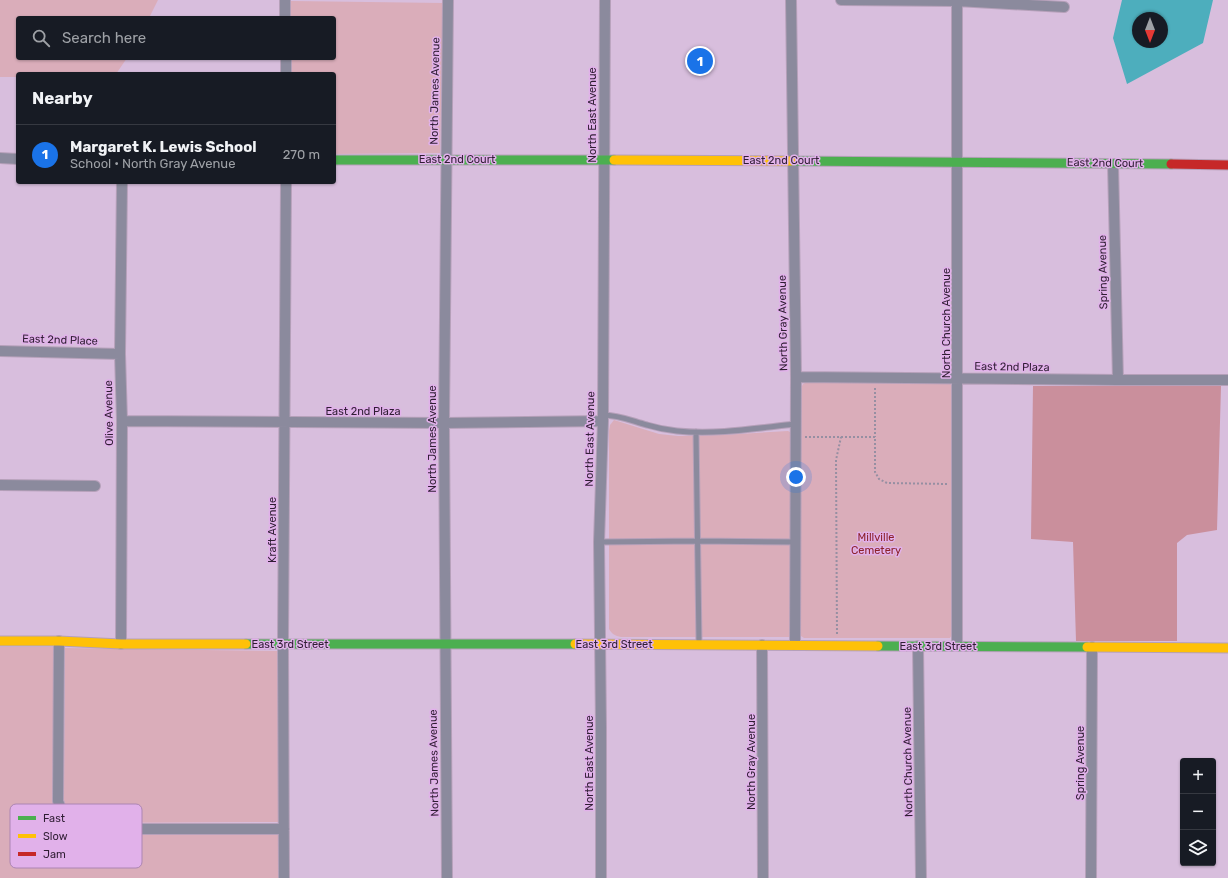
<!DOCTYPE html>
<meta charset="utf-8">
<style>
body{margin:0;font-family:Rubik,sans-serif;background:#20242c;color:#f1f3f6}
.controls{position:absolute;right:12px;bottom:12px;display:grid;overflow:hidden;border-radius:4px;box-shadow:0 1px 3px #0004}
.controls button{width:36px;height:36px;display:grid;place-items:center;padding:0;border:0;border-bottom:1px solid #363941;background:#171b24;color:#f1f3f6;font:20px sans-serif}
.compass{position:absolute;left:1132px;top:12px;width:36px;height:36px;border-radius:50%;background:#171b24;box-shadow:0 1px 3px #0004;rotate:180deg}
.you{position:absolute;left:796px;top:477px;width:14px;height:14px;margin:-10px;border:3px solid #fff;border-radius:50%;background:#1a73e8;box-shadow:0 0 0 6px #1a73e833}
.badge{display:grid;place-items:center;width:26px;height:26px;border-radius:50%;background:#1a73e8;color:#fff;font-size:13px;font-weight:700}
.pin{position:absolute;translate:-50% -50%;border:2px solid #fff;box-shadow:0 1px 4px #0006}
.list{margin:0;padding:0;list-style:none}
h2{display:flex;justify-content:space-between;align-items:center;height:52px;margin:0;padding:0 16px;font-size:17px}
h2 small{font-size:13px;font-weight:400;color:#9ea1a6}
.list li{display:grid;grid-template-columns:26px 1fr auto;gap:12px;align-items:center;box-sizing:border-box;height:60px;padding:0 16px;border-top:1px solid #363941}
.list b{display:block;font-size:15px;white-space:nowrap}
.list p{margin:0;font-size:13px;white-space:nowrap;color:#9ea1a6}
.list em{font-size:13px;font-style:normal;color:#9ea1a6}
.icon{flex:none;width:22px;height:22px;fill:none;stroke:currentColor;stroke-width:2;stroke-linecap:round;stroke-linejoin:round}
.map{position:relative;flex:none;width:1228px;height:878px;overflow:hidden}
.search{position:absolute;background:#171b24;box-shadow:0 1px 3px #0004;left:16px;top:16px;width:320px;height:44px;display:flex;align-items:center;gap:10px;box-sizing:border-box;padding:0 14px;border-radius:4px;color:#9ea1a6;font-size:15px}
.panel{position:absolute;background:#171b24;box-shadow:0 1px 3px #0004;left:16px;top:72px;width:320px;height:112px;border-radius:4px}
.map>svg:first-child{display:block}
.green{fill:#daadba}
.forest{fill:#ca8f9c}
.water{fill:#4daebd;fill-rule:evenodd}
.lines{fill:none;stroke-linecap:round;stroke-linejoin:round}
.lane-casing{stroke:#b5a0b9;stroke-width:7}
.street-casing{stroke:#b5a0b9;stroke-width:12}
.fast-casing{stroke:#b5a0b9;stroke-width:11}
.slow-casing{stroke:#b5a0b9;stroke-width:11}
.jam-casing{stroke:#b5a0b9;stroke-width:11}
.path{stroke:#968fa2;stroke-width:2;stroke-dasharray:2 2;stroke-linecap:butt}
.lane{stroke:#8b8a9d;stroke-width:5}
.street{stroke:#8b8a9d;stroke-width:10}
.fast{stroke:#4caf50;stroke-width:9}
.slow{stroke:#ffc107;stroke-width:9}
.jam{stroke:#c62828;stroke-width:9}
.labels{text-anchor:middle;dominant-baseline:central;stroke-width:3;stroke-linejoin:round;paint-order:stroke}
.street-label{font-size:11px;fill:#2f1d33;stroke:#e1b1ea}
.park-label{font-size:11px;fill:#8b212a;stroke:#e1b1ea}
.key{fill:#e1b1ea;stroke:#ac85b3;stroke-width:1}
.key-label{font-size:11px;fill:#2f1d33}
</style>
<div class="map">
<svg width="1228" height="878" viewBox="0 0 1228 878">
<rect width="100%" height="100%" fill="#d8bedd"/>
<!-- green -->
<path class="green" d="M0 0H158L149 18H18V58H127L116 74H18V77H0Z
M291 1 443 3 440 153 334 154V74H291V58H334V18H291Z
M807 382 948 383 952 385 953 633 950 638H804L801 636 800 390 803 384Z
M614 420 659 434 678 436 723 435 788 431 790 432 791 632 789 637H621C615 636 612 634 609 629V431L610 425Z
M0 647H54L53 801C58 816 61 829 77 835H278L279 878H0Z
M65 648 278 651V822L79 823 68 814 64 800Z"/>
<!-- forest -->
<path class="forest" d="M1033 386H1221L1217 530 1187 535 1177 543V641H1076L1073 542 1031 539Z"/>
<!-- water -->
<path class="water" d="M1122 0H1213L1203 43 1127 84 1113 38ZM1138 18H1162V42H1138Z"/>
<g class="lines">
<!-- lane casing -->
<g class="lane-casing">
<path id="lane" d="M603 415C619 415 632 421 647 425 657 428 667 430 677 431 717 435 757 428 796 424
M696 432 699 643
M599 542 698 541 796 542"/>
</g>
<!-- street casing -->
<g class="street-casing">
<path id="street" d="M285 0V18
M791 0 796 377 795 645
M841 0 957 1 1064 7
M286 58V74
M0 158 18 159
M1113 164 1118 380
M0 351 120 354
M796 377 1118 380H1228
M122 421 444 423 603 421
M0 485 95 486
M59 641 58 801 64 818 77 829H284
M121 644 122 421 120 354 122 182
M762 645 763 878
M918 646 921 878
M957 646V0
M284 878 283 644 286 182
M447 878 444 423 448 0
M601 878V728L599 542 603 421 605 0
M1091 878 1092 647"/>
</g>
<!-- fast casing -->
<g class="fast-casing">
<path id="fast" d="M334 160H614
M791 161 1171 164
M246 644H575
M878 646 1087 647"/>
</g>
<!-- slow casing -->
<g class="slow-casing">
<path id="slow" d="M614 160 791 161
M0 641H59L121 644H246
M575 644 878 646
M1087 647 1228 648"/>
</g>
<!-- jam casing -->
<g class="jam-casing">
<path id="jam" d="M1171 164 1228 165"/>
</g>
<!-- path -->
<path class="path" d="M875 388V437
M805 437H875V472L879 479 887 483 948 484
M837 634 836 460 841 437"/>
<!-- lane -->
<use href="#lane" class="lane"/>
<!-- street -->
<use href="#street" class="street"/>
<!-- fast -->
<use href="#fast" class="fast"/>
<!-- slow -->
<use href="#slow" class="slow"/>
<!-- jam -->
<use href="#jam" class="jam"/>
</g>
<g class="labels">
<!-- street labels -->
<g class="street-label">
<text transform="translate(435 91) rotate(-89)">North James Avenue</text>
<text transform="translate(592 115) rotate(-90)">North East Avenue</text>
<text x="457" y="159">East 2nd Court</text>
<text x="781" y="160">East 2nd Court</text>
<text transform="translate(1105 163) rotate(1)">East 2nd Court</text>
<text transform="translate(1103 272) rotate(-91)">Spring Avenue</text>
<text transform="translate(783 323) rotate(-91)">North Gray Avenue</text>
<text transform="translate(946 323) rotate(-90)">North Church Avenue</text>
<text transform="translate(60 340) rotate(2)">East 2nd Place</text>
<text transform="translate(1012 367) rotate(1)">East 2nd Plaza</text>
<text x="363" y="411">East 2nd Plaza</text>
<text transform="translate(109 413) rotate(-91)">Olive Avenue</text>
<text transform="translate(432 439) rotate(-90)">North James Avenue</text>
<text transform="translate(590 439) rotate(-89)">North East Avenue</text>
<text transform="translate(272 530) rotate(-90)">Kraft Avenue</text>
<text x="290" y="644">East 3rd Street</text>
<text x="614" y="644">East 3rd Street</text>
<text x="938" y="646">East 3rd Street</text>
<text transform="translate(751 762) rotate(-90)">North Gray Avenue</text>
<text transform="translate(908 762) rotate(-91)">North Church Avenue</text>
<text transform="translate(434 763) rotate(-91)">North James Avenue</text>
<text transform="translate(589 763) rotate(-90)">North East Avenue</text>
<text transform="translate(1080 763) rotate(-90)">Spring Avenue</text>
</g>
<!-- park labels -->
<g class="park-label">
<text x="876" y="537">Millville<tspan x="876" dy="13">Cemetery</tspan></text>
</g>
</g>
<!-- legend -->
<rect x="10" y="804" width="132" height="64" rx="6" class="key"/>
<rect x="18" y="816" width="18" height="4" fill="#4caf50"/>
<rect x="18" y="834" width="18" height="4" fill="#ffc107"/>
<rect x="18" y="852" width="18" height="4" fill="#c62828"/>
<g class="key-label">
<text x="43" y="822">Fast</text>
<text x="43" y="840">Slow</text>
<text x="43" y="858">Jam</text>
</g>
</svg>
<div class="controls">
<button>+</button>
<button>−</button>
<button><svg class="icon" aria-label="layers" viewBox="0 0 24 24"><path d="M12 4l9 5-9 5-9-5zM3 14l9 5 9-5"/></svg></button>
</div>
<svg class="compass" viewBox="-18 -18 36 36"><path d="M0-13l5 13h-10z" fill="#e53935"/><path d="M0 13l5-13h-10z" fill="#9ea1a6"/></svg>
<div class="you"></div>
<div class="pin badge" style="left:700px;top:61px">1</div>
<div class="search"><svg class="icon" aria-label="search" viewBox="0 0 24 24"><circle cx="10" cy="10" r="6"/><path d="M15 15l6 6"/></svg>Search here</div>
<section class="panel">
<h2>Nearby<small></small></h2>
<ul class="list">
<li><span class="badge">1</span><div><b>Margaret K. Lewis School</b><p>School · North Gray Avenue</p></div><em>270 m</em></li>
</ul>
</section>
</div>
